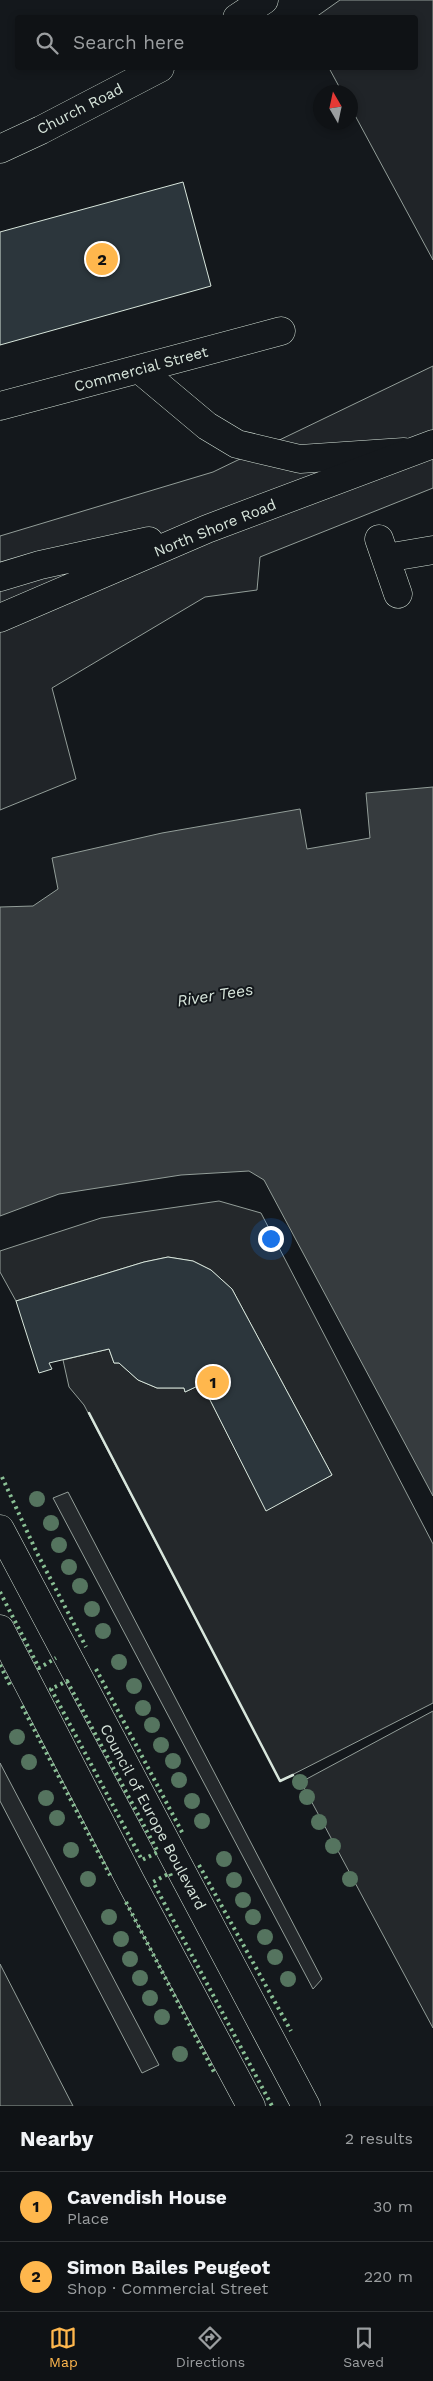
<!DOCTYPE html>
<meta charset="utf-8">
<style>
body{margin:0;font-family:"Work Sans",sans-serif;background:#181b1e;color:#f1f3f6}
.compass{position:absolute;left:313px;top:85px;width:45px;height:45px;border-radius:50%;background:#0f1215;box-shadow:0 2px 8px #0003;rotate:351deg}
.you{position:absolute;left:270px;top:1238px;width:18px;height:18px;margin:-12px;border:4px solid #fff;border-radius:50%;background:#1a73e8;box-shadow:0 0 0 8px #1a73e833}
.badge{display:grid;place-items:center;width:32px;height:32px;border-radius:50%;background:#ffb74d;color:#111;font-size:16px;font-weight:700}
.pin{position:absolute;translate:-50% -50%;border:2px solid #fff;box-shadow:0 1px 5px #0006}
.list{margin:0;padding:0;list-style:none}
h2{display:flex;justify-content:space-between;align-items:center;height:65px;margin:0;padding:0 20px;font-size:21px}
h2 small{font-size:16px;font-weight:400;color:#9b9ea0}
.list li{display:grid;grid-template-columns:32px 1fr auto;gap:15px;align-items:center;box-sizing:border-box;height:70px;padding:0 20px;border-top:1px solid #2f3234}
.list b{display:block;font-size:19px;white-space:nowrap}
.list p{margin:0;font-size:16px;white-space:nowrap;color:#9b9ea0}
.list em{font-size:16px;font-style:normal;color:#9b9ea0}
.icon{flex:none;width:28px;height:28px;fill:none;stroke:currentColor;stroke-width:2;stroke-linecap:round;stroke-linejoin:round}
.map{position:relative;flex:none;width:433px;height:2106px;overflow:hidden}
.search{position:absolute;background:#0f1215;box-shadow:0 2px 8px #0003;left:15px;right:15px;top:15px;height:55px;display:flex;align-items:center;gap:12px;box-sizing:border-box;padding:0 18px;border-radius:5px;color:#9b9ea0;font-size:19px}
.sheet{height:205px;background:#0f1215}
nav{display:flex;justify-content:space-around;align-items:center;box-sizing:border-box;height:70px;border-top:1px solid #2f3234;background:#0f1215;font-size:14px;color:#9b9ea0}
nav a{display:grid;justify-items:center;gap:2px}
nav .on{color:#ffb74d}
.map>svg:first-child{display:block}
.green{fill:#202428;stroke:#939e99}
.parking{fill:#24282b;stroke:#939e99}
.water{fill:#363b3e;stroke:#939e99}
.building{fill:#2c363c;stroke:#d8e6dc}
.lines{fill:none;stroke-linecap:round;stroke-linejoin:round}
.street-casing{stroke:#d8e6dc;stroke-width:29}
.secondary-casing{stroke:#d8e6dc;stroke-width:29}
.primary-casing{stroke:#d8e6dc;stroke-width:29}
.street{stroke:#14181c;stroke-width:28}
.secondary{stroke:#14181c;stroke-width:28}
.primary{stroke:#14181c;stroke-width:28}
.hedge{stroke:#8ac095;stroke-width:4;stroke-dasharray:2.5 4;stroke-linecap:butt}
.wall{stroke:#d8e6dc;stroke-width:2.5}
.tree{fill:#55745f}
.labels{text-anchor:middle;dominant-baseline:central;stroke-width:4;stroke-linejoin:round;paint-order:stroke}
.street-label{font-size:15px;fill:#d8e6dc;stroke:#14181c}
.water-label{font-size:16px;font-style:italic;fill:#d8e6dc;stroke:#14181c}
</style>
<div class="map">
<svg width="433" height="2106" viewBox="0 0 433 2106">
<rect width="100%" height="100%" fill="#14181c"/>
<!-- green -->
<path class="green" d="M340 0H433V260L351 108 350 92H342L329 68H416V18L316 17Z
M433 366V488L260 557 257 590 205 597 52 688 76 779 0 810V536L213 472Z"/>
<!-- parking -->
<path class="parking" d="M219 1201 261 1213 433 1544V1703L280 1781 84 1405 69 1387 63 1360 109 1349 114 1363H119L138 1380 157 1388H184L185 1392 202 1384 266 1510 332 1475 232 1289 211 1270 193 1261 168 1257 144 1262 16 1301 0 1272V1251L101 1218Z
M68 1492 322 1979 313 1989 53 1498Z
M433 1711V2028L301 1782Z
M0 1763 159 2065 142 2073 0 1801Z
M0 1964 73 2106H0Z"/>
<!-- water -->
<path class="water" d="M433 787V1496L264 1180 249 1171 181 1175 59 1194 0 1216V907L33 906 58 889 52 858 162 833 300 809 307 849 370 838 366 793Z"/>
<!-- building -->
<path class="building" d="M183 182 211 286 0 345V232Z
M168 1257 193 1261 211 1270 232 1289 332 1475 266 1511 202 1384 185 1392 184 1388H157L138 1380 119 1363H114L109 1349 49 1363 52 1369 39 1373 16 1301 144 1262Z"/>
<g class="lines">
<!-- street casing -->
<g class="street-casing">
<path id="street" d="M139 369 207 426 237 444 300 459 404 452
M0 406 281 331
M379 539 398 594
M386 558 433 550"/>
</g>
<!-- secondary casing -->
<g class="secondary-casing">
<path id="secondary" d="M0 1529 306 2106
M0 1629 131 1882 251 2106"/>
</g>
<!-- primary casing -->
<g class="primary-casing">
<path id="primary" d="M237 18 264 0
M0 149 41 130 160 68
M0 577 40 565 149 541
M0 618 207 529 433 444"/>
</g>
<!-- street -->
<use href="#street" class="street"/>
<!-- secondary -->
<use href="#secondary" class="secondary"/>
<!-- primary -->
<use href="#primary" class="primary"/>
<!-- hedge -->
<path class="hedge" d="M2 1477 37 1553 86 1647
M0 1592 39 1668 56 1658
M0 1665 10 1685
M96 1669 183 1834
M67 1681 158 1852 142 1860 51 1689Z
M22 1706 112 1879
M199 1865 291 2031
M171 1876 170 1873 153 1882 272 2106
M126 1902 215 2074"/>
<!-- wall -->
<path class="wall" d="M89 1413 280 1781 293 1775"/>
</g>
<!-- trees -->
<g class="tree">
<circle cx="37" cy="1499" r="8"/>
<circle cx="51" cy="1523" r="8"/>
<circle cx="59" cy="1545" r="8"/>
<circle cx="69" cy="1567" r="8"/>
<circle cx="80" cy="1586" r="8"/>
<circle cx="92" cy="1609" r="8"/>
<circle cx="103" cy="1631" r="8"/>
<circle cx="119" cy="1662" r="8"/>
<circle cx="134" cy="1686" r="8"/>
<circle cx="143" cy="1708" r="8"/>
<circle cx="152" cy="1725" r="8"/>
<circle cx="17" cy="1737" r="8"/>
<circle cx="161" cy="1745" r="8"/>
<circle cx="173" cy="1761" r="8"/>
<circle cx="29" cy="1762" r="8"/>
<circle cx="179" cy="1780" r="8"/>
<circle cx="300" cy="1782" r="8"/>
<circle cx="307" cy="1797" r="8"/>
<circle cx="46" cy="1798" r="8"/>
<circle cx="192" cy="1801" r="8"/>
<circle cx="57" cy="1818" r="8"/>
<circle cx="202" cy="1821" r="8"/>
<circle cx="319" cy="1822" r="8"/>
<circle cx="333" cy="1846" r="8"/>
<circle cx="71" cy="1850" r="8"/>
<circle cx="224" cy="1859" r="8"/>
<circle cx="88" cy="1879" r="8"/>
<circle cx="350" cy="1879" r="8"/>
<circle cx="234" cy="1880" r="8"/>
<circle cx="243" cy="1900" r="8"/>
<circle cx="109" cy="1917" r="8"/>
<circle cx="253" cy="1917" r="8"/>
<circle cx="265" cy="1937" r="8"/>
<circle cx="121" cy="1939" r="8"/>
<circle cx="275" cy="1957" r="8"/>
<circle cx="130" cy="1959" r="8"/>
<circle cx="140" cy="1978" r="8"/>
<circle cx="288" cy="1979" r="8"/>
<circle cx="150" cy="1998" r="8"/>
<circle cx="162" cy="2017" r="8"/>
<circle cx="180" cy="2054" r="8"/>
</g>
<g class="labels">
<!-- street labels -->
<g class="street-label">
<text transform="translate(80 109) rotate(-27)">Church Road</text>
<text transform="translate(141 369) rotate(-15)">Commercial Street</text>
<text transform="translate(215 528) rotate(-22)">North Shore Road</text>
<text transform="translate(153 1817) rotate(62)">Council of Europe Boulevard</text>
</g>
<!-- water labels -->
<g class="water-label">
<text transform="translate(215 995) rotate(-9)">River Tees</text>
</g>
</g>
</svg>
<svg class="compass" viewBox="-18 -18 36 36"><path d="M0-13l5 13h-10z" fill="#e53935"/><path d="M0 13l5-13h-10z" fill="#9b9ea0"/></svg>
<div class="you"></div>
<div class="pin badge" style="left:213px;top:1382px">1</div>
<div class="pin badge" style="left:102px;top:259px">2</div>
<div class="search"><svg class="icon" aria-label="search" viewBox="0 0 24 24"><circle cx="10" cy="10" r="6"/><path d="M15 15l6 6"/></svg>Search here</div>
</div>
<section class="sheet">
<h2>Nearby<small>2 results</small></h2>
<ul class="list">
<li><span class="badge">1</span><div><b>Cavendish House</b><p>Place</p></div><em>30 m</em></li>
<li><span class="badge">2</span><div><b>Simon Bailes Peugeot</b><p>Shop · Commercial Street</p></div><em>220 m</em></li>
</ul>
</section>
<nav>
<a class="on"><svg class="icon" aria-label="map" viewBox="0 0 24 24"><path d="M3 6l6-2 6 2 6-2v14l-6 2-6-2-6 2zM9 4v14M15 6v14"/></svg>Map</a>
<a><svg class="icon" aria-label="directions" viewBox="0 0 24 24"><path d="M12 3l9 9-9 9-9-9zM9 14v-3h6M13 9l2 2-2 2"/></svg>Directions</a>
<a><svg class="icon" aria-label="saved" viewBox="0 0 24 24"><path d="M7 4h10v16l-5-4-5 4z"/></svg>Saved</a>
</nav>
